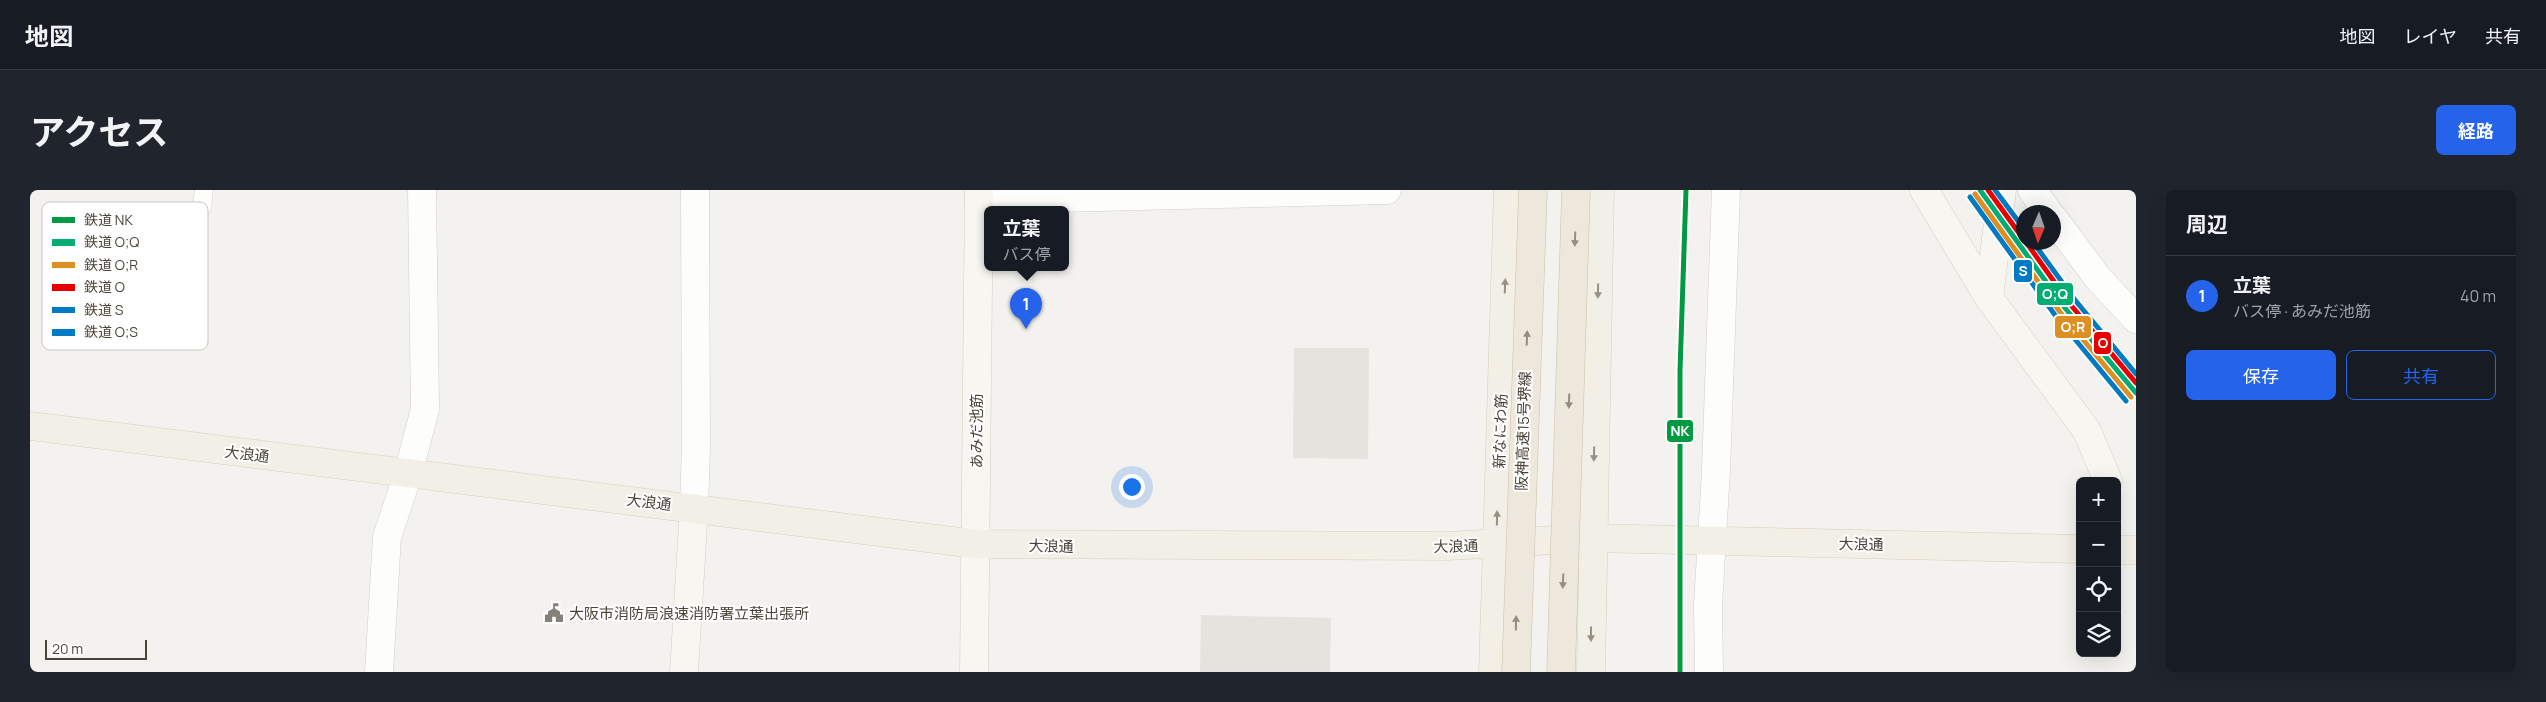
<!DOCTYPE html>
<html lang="ja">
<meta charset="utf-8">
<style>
body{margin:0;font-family:Manrope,"Noto Sans JP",sans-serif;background:#20242c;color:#f1f3f6}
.controls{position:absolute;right:15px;bottom:15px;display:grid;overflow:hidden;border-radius:8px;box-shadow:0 5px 20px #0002}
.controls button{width:45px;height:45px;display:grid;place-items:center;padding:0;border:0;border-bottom:1px solid #363941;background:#171b24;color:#f1f3f6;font:25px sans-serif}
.compass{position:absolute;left:1986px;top:15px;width:45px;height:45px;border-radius:50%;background:#171b24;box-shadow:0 5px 20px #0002;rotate:182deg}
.scale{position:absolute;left:15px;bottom:12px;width:102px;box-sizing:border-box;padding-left:5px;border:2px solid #4b4439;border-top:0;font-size:14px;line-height:18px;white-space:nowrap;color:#4b4439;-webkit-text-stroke:4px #fff;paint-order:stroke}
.you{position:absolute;left:1101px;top:296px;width:18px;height:18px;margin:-12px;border:4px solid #fff;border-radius:50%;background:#1a73e8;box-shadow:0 0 0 8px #1a73e833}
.badge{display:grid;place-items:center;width:32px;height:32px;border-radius:50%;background:#2563eb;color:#fff;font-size:16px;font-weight:700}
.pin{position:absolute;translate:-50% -41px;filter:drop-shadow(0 1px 2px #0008)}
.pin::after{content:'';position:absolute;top:26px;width:18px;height:15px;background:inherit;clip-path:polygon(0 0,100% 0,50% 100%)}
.popup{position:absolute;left:954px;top:16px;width:85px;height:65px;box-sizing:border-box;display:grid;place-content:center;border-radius:8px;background:#171b24;filter:drop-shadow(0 1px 4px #0005);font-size:16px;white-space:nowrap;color:#9ea1a6}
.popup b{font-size:19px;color:#f1f3f6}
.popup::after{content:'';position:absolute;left:50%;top:100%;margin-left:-10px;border:10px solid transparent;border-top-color:#171b24}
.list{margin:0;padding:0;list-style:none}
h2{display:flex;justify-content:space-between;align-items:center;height:65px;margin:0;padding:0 20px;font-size:21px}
h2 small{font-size:16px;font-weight:400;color:#9ea1a6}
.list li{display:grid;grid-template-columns:32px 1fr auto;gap:15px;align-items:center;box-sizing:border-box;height:80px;padding:0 20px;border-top:1px solid #363941}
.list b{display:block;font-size:19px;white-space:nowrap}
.list p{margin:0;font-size:16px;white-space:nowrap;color:#9ea1a6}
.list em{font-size:16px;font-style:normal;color:#9ea1a6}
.actions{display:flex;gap:10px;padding:15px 20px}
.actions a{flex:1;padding:11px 0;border:1px solid #2563eb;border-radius:8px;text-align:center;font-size:18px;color:#2563eb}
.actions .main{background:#2563eb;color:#fff}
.icon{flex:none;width:28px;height:28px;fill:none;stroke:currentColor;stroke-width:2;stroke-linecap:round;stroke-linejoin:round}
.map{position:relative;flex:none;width:2106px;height:482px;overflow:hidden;border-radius:8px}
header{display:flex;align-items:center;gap:30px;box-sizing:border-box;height:70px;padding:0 25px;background:#171b24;border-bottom:1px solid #363941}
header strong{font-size:24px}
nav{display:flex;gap:28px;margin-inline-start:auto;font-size:18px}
.intro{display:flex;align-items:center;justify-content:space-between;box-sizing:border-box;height:120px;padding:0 30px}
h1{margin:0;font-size:35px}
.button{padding:12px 22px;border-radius:8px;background:#2563eb;color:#fff;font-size:18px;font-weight:700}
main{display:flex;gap:30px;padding:0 30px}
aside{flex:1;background:#171b24;border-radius:8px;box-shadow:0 5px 20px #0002}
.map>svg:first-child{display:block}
.parking{fill:#e6e3df}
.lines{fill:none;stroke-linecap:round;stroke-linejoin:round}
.lane-casing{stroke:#d2d0cb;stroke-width:19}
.street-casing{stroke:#d2d0cb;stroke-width:29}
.secondary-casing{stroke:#d3cfc5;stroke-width:29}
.primary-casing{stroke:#d6cebb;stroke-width:29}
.lane{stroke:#fdfdfc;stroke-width:18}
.street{stroke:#fdfdfc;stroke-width:28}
.secondary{stroke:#f7f6f1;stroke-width:28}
.primary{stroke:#f2efe6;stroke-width:28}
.highway-bridge-casing{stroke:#ccbfa9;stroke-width:29;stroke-linecap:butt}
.highway-bridge{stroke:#ede8db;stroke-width:28}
.rail-1-casing{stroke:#fff;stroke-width:9}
.rail-2-casing{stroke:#fff;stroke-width:9}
.rail-3-casing{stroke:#fff;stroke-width:9}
.rail-4-casing{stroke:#fff;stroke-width:9}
.rail-5-casing{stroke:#fff;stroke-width:9}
.rail-6-casing{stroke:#fff;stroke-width:9}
.rail-1{stroke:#009a41;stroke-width:5}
.rail-2{stroke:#02ad73;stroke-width:5}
.rail-3{stroke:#dd8f23;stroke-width:5}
.rail-4{stroke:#e80000;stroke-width:5}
.rail-5{stroke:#007ac2;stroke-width:5}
.rail-6{stroke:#007ac2;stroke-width:5}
.oneway{fill:#948e82}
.oneway2{fill:#969187}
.labels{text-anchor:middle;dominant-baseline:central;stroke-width:4;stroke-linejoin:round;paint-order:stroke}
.street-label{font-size:15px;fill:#4b4439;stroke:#fff}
.poi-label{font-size:15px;fill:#4b4439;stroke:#fff;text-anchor:start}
.key{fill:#fff;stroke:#c9c7c4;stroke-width:1}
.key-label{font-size:14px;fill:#4b4439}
.line-badge{stroke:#fff;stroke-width:2}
.badge-label{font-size:14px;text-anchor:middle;font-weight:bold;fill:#fff}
</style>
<header>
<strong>地図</strong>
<nav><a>地図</a><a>レイヤ</a><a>共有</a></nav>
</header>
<div class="intro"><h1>アクセス</h1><a class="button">経路</a></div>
<main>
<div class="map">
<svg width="2106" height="482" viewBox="0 0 2106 482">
<rect width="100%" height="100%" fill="#f4f2ee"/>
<!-- parking -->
<path class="parking" d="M1264 158H1339L1338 269 1263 268Z
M1171 425 1301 428 1300 482H1170Z"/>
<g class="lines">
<!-- lane casing -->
<g class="lane-casing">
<path id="lane" d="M172 18 174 0"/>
</g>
<!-- street casing -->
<g class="street-casing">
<path id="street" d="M2002 0 2018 22
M949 10 1357 0
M2024 29 2067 87 2106 129
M664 318 666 257 665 0
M349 482 357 347 378 284 395 219 392 0
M1679 482 1678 415 1686 280 1696 0"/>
</g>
<!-- secondary casing -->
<g class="secondary-casing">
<path id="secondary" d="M1894 0 1959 108 2057 241 2078 291
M1959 108 1972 0
M654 482 664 318
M944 482 949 0"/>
</g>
<!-- primary casing -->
<g class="primary-casing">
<path id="primary" d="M0 236 946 354 1417 356 1562 348 2050 359
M2087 360H2106
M1463 482 1478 0
M1561 482 1570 0"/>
</g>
<!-- lane -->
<use href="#lane" class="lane"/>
<!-- street -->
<use href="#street" class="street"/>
<!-- secondary -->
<use href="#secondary" class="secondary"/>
<!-- primary -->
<use href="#primary" class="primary"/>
<!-- highway-bridge casing -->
<g class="highway-bridge-casing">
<path id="highway-bridge" d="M1486 482 1503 0
M1531 482 1546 0"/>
</g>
<!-- highway-bridge -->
<use href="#highway-bridge" class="highway-bridge"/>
<!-- rail-1 casing -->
<g class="rail-1-casing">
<path id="rail-1" d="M1650 482V181L1656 0"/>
</g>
<!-- rail-2 casing -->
<g class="rail-2-casing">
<path id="rail-2" d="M1950 0 2035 118 2106 203"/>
</g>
<!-- rail-3 casing -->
<g class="rail-3-casing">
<path id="rail-3" d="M1945 4 2030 122 2101 207"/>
</g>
<!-- rail-4 casing -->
<g class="rail-4-casing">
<path id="rail-4" d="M1958 0 1994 50
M1996 52 2040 114 2106 193"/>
</g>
<!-- rail-5 casing -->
<g class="rail-5-casing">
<path id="rail-5" d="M1940 7 2025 125 2096 211"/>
</g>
<!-- rail-6 casing -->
<g class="rail-6-casing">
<path id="rail-6" d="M1965 0 1994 39
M2003 52 2045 110 2106 184"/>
</g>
<!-- rail-1 -->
<use href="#rail-1" class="rail-1"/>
<!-- rail-2 -->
<use href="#rail-2" class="rail-2"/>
<!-- rail-3 -->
<use href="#rail-3" class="rail-3"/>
<!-- rail-4 -->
<use href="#rail-4" class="rail-4"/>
<!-- rail-5 -->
<use href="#rail-5" class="rail-5"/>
<!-- rail-6 -->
<use href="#rail-6" class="rail-6"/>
</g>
<!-- one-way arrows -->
<defs><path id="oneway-solid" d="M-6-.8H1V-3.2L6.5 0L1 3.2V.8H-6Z" transform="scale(1.25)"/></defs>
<g class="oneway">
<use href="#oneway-solid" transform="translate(1545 49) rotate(92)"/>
<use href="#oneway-solid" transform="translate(1497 148) rotate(-88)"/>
<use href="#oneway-solid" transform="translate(1539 211) rotate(92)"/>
<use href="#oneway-solid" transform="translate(1533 391) rotate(92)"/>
<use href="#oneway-solid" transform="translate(1486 433) rotate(-89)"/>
</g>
<g class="oneway2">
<use href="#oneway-solid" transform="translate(1475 96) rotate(-88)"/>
<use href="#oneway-solid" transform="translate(1568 101) rotate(91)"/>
<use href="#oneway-solid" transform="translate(1564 264) rotate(91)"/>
<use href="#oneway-solid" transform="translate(1467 328) rotate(-89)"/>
<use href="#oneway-solid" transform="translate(1561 444) rotate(90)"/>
</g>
<!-- icons -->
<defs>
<g id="civic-bare" transform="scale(1.5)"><path d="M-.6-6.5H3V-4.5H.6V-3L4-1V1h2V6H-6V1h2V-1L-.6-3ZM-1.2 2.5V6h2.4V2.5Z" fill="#868178" stroke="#fff" stroke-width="2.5" paint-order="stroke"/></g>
</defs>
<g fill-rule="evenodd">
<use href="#civic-bare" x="524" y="423"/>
</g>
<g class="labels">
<!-- street labels -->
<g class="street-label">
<text transform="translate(946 241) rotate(-90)">あみだ池筋</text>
<text transform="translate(1470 241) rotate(-88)">新なにわ筋</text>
<text transform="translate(1493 241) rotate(-88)">阪神高速15号堺線</text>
<text transform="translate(217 264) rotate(7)">大浪通</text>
<text transform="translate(619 312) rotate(7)">大浪通</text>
<text transform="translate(1831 354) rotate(1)">大浪通</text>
<text transform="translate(1021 356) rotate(1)">大浪通</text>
<text transform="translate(1426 356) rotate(-1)">大浪通</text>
</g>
<!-- poi labels -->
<g class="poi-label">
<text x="539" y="423">大阪市消防局浪速消防署立葉出張所</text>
</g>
</g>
<!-- legend -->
<rect x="12" y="12" width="166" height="148" rx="8" class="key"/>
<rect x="22" y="27" width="23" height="6" fill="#009a41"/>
<rect x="22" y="49" width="23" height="7" fill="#02ad73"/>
<rect x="22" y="72" width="23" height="6" fill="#dd8f23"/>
<rect x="22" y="94" width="23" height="7" fill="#e80000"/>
<rect x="22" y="117" width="23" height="6" fill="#007ac2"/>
<rect x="22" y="139" width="23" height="7" fill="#007ac2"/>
<g class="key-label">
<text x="54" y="35">鉄道 NK</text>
<text x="54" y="57">鉄道 O;Q</text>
<text x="54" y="80">鉄道 O;R</text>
<text x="54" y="102">鉄道 O</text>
<text x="54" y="125">鉄道 S</text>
<text x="54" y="147">鉄道 O;S</text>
</g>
<g class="line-badge">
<rect x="1983" y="69" width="20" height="24" rx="5" fill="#007ac2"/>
<rect x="2006" y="92" width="38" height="24" rx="5" fill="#02ad73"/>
<rect x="2024" y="125" width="38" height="24" rx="5" fill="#dd8f23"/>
<rect x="2063" y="141" width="19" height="24" rx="5" fill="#e80000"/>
<rect x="1636" y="229" width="28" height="24" rx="5" fill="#009a41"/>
</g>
<g class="badge-label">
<text x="1993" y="86">S</text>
<text x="2025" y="109">O;Q</text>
<text x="2043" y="142">O;R</text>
<text x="2073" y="158">O</text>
<text x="1650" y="246">NK</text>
</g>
</svg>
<div class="controls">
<button>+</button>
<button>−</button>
<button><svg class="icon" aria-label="locate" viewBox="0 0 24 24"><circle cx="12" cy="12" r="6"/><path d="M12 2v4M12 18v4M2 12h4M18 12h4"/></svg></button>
<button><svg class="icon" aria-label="layers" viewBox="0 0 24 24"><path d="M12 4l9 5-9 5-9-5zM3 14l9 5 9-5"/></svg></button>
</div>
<svg class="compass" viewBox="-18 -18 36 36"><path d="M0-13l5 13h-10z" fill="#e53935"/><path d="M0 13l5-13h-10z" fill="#9ea1a6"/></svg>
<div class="scale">20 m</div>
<div class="you"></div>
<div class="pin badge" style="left:996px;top:139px">1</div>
<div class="popup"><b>立葉</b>バス停</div>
</div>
<aside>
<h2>周辺<small></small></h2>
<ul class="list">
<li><span class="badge">1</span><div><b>立葉</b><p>バス停 · あみだ池筋</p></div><em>40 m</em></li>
</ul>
<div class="actions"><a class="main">保存</a><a>共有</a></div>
</aside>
</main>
